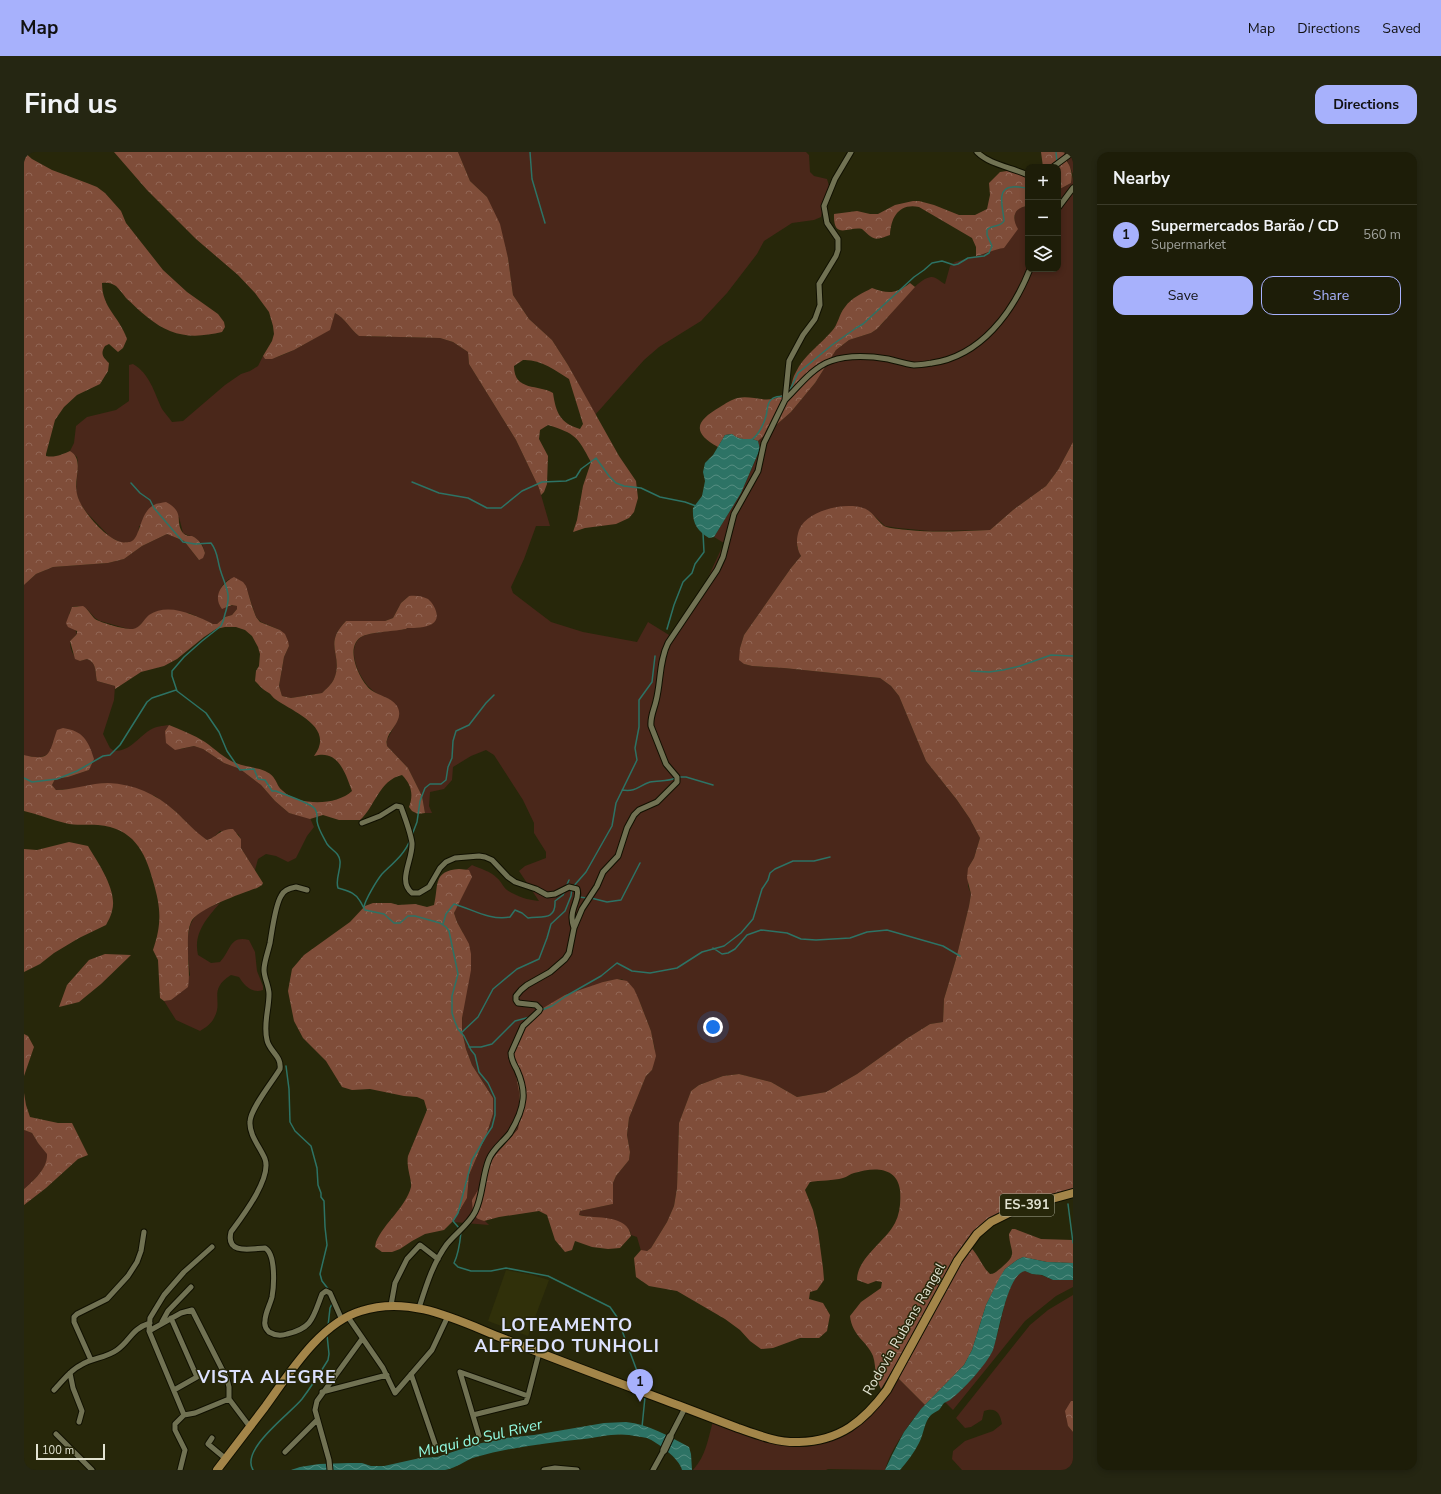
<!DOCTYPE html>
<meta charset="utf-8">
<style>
body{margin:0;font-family:"Nunito Sans",sans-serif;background:#252612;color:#f1f3f6}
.controls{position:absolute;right:12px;top:12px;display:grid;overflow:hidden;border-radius:8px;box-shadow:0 2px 6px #0003}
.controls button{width:36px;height:36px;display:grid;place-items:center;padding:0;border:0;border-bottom:1px solid #3b3b29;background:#1d1d08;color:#f1f3f6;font:20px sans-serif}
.scale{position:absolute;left:12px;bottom:10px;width:69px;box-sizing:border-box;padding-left:4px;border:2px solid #e2e3d2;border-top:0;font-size:11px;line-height:14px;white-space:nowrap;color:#e2e3d2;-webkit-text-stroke:3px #27270a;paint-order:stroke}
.you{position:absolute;left:689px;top:875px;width:14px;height:14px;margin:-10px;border:3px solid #fff;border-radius:50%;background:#1a73e8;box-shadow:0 0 0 6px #1a73e833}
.badge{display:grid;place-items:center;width:26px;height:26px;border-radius:50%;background:#a7b1fc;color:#111;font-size:13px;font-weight:700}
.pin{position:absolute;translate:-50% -33px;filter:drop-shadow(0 1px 2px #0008)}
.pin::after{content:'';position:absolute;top:21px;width:14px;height:12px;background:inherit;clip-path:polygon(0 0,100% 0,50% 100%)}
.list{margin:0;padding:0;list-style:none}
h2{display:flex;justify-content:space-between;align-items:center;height:52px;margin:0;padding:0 16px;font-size:17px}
h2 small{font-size:13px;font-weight:400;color:#a0a29c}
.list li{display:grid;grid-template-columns:26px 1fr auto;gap:12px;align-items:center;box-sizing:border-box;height:60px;padding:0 16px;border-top:1px solid #3b3b29}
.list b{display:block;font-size:15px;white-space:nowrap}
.list p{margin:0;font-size:13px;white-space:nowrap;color:#a0a29c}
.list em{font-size:13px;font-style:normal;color:#a0a29c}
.actions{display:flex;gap:8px;padding:12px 16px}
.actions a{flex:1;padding:9px 0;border:1px solid #a7b1fc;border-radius:12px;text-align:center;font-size:14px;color:#a7b1fc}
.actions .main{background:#a7b1fc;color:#111}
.icon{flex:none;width:22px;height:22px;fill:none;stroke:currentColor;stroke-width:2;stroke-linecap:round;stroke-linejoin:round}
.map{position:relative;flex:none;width:1049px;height:1318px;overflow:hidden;border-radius:12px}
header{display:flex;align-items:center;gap:24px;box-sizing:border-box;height:56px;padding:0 20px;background:#a7b1fc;color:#111}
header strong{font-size:19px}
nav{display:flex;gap:22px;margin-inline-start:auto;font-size:14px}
.intro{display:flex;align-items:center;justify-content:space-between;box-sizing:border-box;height:96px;padding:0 24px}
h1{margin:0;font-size:28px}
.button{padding:10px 18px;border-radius:12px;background:#a7b1fc;color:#111;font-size:14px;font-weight:700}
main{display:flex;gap:24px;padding:0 24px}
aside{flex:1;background:#1d1d08;border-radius:12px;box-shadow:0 2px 6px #0003}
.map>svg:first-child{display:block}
.built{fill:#30300a}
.grass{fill:#4a271a}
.forest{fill:url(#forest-crowns);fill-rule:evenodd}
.water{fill:url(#water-waves)}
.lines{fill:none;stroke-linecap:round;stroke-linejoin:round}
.stream{stroke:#2d7365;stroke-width:1.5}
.street-casing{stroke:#101000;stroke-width:7}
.secondary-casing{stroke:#101000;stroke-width:9}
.primary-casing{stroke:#101000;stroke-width:10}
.street{stroke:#717253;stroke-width:5}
.secondary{stroke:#717253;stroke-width:7}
.primary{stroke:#a38549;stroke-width:8}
.labels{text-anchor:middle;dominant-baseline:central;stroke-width:3;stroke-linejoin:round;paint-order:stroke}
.shield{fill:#27270a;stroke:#aaab96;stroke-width:1}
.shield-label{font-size:13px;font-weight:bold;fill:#e2e3d2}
.street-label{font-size:14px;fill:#e2e3d2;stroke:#27270a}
.water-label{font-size:15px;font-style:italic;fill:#92fbe3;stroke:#27270a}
.district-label{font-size:18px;font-weight:bold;letter-spacing:1px;fill:#dde2ff;stroke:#27270a}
</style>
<header>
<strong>Map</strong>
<nav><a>Map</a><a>Directions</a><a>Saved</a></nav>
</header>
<div class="intro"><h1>Find us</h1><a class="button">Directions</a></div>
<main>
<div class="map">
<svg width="1049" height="1318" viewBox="0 0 1049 1318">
<defs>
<pattern id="forest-crowns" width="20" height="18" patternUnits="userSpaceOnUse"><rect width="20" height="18" fill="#7f4d39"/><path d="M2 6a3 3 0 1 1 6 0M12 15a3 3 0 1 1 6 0" fill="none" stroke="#916655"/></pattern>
<pattern id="water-waves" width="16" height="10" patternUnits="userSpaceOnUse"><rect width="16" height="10" fill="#2d7365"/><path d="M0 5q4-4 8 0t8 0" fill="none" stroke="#558d81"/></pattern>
</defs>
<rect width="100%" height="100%" fill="#27270a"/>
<!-- built -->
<path class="built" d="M482 1118 508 1123 525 1128 504 1184 464 1169Z"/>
<!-- grass -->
<path class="grass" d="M434 0H782L785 3 786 20 790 24 803 27 806 37 801 46 797 65 790 68 768 71 740 89 733 102 703 141 677 169 635 195 620 208 571 263 544 213 528 188 505 167 489 143 484 106 463 45 446 29Z
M1041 0H1049V22L1043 8 1039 5Z
M1049 23V290L1034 318 1022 334 989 358 966 378 906 379 874 376 861 374 845 359 773 388V395L777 404 767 416 720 483 716 496 720 512 728 514 760 516 856 526 867 534 875 544 902 609 933 648 946 667 956 686 950 706 944 716V734L947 742 945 754 932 807 920 847 919 870 906 872 882 887 833 922 802 940 773 945 747 930 715 922 699 924 675 933 667 939 655 971 653 1036 650 1054 643 1070 627 1096 623 1099H617L613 1085 607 1083 606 1079 566 1065 555 1063 556 1059 589 1052V1031L592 1024 605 1008 606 1000 603 983 605 966 622 924 628 918 631 898 627 879 615 848 598 827 579 830 491 919 495 940 496 962 494 977 478 994 454 1067 461 1069 465 1073 429 1070 443 1046 445 1023 463 981 469 962V946L448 913 442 897 438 879 439 781 433 770 430 761 445 718H442L448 713C457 717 466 719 473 726 477 729 479 735 483 738 492 744 504 748 515 749L495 719 501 714 522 706V700L510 681V671L499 648 470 603 462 598 447 604 429 615 428 628 420 637 406 640 405 654 408 661H401L398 644 384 616 363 594V588L374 567 368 549C361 545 351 542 346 536 335 526 320 494 339 484 345 481 373 478 382 477L383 476 399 475 385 444 377 451 369 466 361 469H322C298 493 320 503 310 527 308 532 302 537 298 541L267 546 258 544 255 534 260 505 265 494 256 478 237 470 232 465 224 441 205 427C195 434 193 443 196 454L201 456 209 453 213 454V457L208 463 201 465 193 472H189L165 461 131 460 125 464 113 476 108 478 76 469 71 466 63 457 53 454 48 455 45 462 53 482 46 489C46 497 49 505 56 509L63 507C73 511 71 520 73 529L91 534 90 548 79 582 86 596 90 599C107 599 113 586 126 578 132 574 138 574 145 573L141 579 157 597 170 594 179 597 200 611 216 617 237 633 251 649 265 661 286 666 290 675 283 684 272 706 264 710 252 704 242 702 234 707 231 718 217 696V687L214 682 196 679 189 686 183 688 175 683 151 659 131 644 82 631 48 637 32 638 28 633 31 627 44 625 65 618 29 589C28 607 14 607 0 603V433L12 422 29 415 84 411 100 407 118 394 143 382 160 389 175 408 181 401 178 392 170 385 163 383 159 381 155 365 115 374 114 384 108 390 98 391 86 385 63 361 56 351 52 340 54 311 53 305 46 299 50 291 52 274 63 265 92 258 105 249V213L109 212C126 222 130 240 138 257 141 261 145 266 148 270L159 269 201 233 217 222 226 219 234 214 239 204 241 207C258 208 290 186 305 178L311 161C321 166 326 177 335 184L416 186 429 190 444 200 445 212 492 288 515 336 526 374H512L500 407 487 435 489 441 527 470 559 480 613 490 624 470 645 483 660 467 677 441 700 391 690 385 717 341 736 298 734 289 767 260 791 231 812 198 825 188 847 181 853 177C865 166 892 126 907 125 911 124 917 130 921 132L926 114 931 110 966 100 990 70 991 61 995 56 1004 54V117H1034V38L1047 31Z
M196 751C183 766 169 781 174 803L187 811 196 810C207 799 205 783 225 788L231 800 233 819 239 834V838C228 842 220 833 215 825L207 823C183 838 200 849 190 866 187 872 181 876 176 879L152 868 140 849 147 848 166 823C164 806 159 773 174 762 180 757 189 754 196 751Z
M0 978 8 981 14 991 24 1002C24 1016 10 1028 0 1037Z
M998 1119H1001L1008 1122 1017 1123 1029 1128H1049V1135L1032 1144 1001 1169 929 1258 921 1250 925 1248C940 1234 956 1220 966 1202 978 1182 979 1132 998 1119Z
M1049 1143V1249H1047L1044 1274 1049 1280V1318H938L928 1307 929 1299 941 1289 969 1279 978 1272C976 1261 972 1255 960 1259L958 1268 947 1275 941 1276 932 1266 1006 1173 1024 1158Z
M873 1225 901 1253C886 1269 867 1297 861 1318L804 1317 802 1318H669C682 1304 684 1287 689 1269L746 1290 822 1282Z"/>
<!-- forest -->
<path class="forest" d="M0 0 8 7 28 18 63 31 73 35 81 41 97 59 102 71 139 118 163 140 194 162 200 170 201 175 198 180C180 184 164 186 146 179 130 173 115 158 102 146 99 142 96 138 92 134 88 131 83 130 78 131 78 156 95 164 103 187L99 196 94 200 85 192 81 194C76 202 79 205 85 211L84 219 76 232 53 243 40 255 31 268 22 302V304C31 306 39 302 46 299 61 308 49 327 53 342 56 357 81 386 97 390 99 391 104 390 106 390 117 387 115 360 130 353 133 351 138 351 142 350 162 361 150 369 159 381 162 384 165 384 168 384 175 387 179 394 181 401L179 406 175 408 160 389 143 382 118 394 100 407 84 411 29 415 12 422 0 433Z
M90 0H434L446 29 463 45 476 72 484 106 489 143 505 167 528 188 544 213 595 304 612 329 614 346 610 360 605 366 592 372 561 376 549 380 553 368 559 334 567 310C553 284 552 282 524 273L516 278 515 287 524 304 523 332 520 340 517 343 515 336 492 288 445 212 444 200 429 190 416 186 335 184C326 177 321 166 311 161L306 178 270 198 248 207H241L239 204 248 189 250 182 249 174 245 160 231 141 214 123 172 87 123 38ZM499 208C516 207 531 218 545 227L559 272 556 277C536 271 532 261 529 241 515 232 490 240 490 214Z
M1017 0H1041L1039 5C1047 12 1049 22 1047 31L1034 38V15H1019Z
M997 17 1004 20V54C990 55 987 66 994 77L980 96C970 97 962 102 952 104V95L948 86 895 55C875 51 867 65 866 83 850 89 850 88 838 77 825 74 809 89 810 62L833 59 846 62H854L871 53 889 49H895L910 53 935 63H951L963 57 966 43 965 31 976 20Z
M886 131 891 135 853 177 847 181 825 188 812 198 791 231 767 260 734 289C723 284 719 291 708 282L701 283 694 295C667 280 672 269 696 255 701 252 708 247 714 246 728 243 743 252 756 244 772 235 765 232 772 220 779 204 797 192 808 179 814 173 815 162 821 155 827 146 839 141 848 136 864 142 872 142 886 131Z
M1049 290V1038L959 1072C938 1089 927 1113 914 1136 895 1170 877 1205 857 1237 855 1233 853 1228 852 1223 851 1216 851 1210 849 1204 843 1189 828 1184 826 1164L837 1150 857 1136 858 1130 852 1129 844 1132 833 1128C833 1106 861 1090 871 1071 876 1061 877 1050 876 1038 873 1014 849 1015 830 1021 826 1022 823 1025 819 1026 809 1029 796 1028 786 1030L781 1038 789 1058 794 1079 799 1116 800 1128 793 1138 786 1140 785 1147 799 1151 806 1163 803 1179 795 1186H776L749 1196 737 1197 726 1189 716 1178 701 1167 653 1139 625 1134 612 1125 610 1106 617 1098 623 1099 627 1096 643 1070 650 1054 653 1036 655 971 667 939 675 933 699 924 715 922 747 930 773 945 802 940 833 922 882 887 906 872 919 870 920 847 932 807 945 754 947 742 943 726 944 716 950 706 956 686 946 667 933 648 902 609 875 544 867 534 856 526 760 516 728 514 720 512 715 508 716 496 720 483 767 416 777 404C772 396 772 387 775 378 783 358 821 350 839 356 848 358 853 369 860 374 866 377 877 377 884 378 911 381 939 379 966 378L989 358 1022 334 1034 318Z
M210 425 219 430 222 434 228 454 232 465 236 470 256 478 261 482 264 489 265 494 260 505 255 534 258 544 267 546 298 541C302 537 308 532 310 527 320 503 298 493 322 469H361L369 466 377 451 385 444C391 443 399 444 404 447 410 452 418 466 408 472 401 476 392 476 383 476L382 477C372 479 348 480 339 484 319 493 335 528 347 538 355 544 367 545 373 554 381 568 365 577 363 588 362 590 363 592 363 594L384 616 398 644 401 661 394 662 388 659 385 655C390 642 387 632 378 623 355 628 351 655 336 668H315L299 663 286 667 265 661 251 649 237 633 216 617 200 611 179 597 170 594 151 598 142 591 141 579 145 573C157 578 170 583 181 590 190 596 202 608 212 611 221 615 232 615 241 619 254 625 251 633 259 639 275 654 312 654 328 639 321 620 314 597 290 604 312 575 269 560 251 547 249 546 247 542 245 541 239 538 236 534 231 529L232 519 235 514 236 502 234 495 228 484 221 478 212 475H201L192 477 180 485 153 507 140 514 117 520 91 537V534L73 529C71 520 73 511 63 507L56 509 51 507 46 489 53 482V479L44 475 42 471 48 455 59 454C64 457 67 463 71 467 77 471 103 478 109 477 116 476 120 467 125 463 144 450 171 463 189 472H193L201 465 208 463 213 457V454L208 453 198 457C188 444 198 431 210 425Z
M39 576C59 579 64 588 70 607L65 618 44 625 31 627 28 633 32 638C49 638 67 631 84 631 110 632 132 642 151 659 162 669 171 680 183 688 195 684 195 677 209 677L217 687V696L239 731 238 733 233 736C219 741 173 757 167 770 163 779 164 791 164 801 164 813 166 822 164 835L147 848 140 849 136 846 134 808 129 798C138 771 137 756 129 729 121 699 109 676 74 673 64 672 52 674 41 671 27 668 14 662 0 659V603C28 610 25 600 33 578Z
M45 690 64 694C74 711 94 739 88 759 87 764 84 769 82 773L55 786 30 801 16 812 0 820V697L13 698Z
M435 717 445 718 448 725 430 761 433 770 445 792 447 802V818L438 866V879L442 897 448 913 469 946V962L463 981 445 1023 443 1046 430 1068 420 1078 401 1082 388 1089 376 1097 368 1100H358L351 1095 352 1090C360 1071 382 1055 387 1035 388 1027 382 1016 384 1004L403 958 400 948 393 945 380 944 346 937 328 938 318 935 302 909 279 886 270 869 264 839 268 817 280 803 326 770 341 754 349 751H367L374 753 391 752 403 755 410 753C415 734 408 719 435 717Z
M81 802 107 803 77 832 55 850 35 855 43 833 65 808Z
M593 827 603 829 610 837 615 848 627 879 632 904 628 918 622 924 605 966 603 983 606 1000 605 1008 592 1024 589 1031V1052L556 1059 555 1063C571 1067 604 1062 607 1084L596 1096 584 1097 568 1095 551 1089 548 1098 541 1100 531 1088 523 1063 515 1059 475 1065 460 1069 454 1067 449 1062 448 1048 459 1030 462 1014 494 977 496 962 495 940 491 919 485 903 509 862 541 843 579 830Z
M0 882 4 884 10 895 0 924Z
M0 941 2 953 6 965 34 971H48L64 1003 54 1007 22 1036 0 1053V1037C10 1028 24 1016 23 1002L14 991 8 981 0 978Z
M988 1077H991L1017 1087 1049 1088V1111L1023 1110 999 1105 993 1108 981 1117 962 1153 948 1198 940 1213 901 1253 873 1225 930 1121 946 1095C955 1103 958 1115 966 1122 971 1122 973 1119 977 1116 995 1101 986 1101 985 1082Z
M1047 1249H1049V1280L1044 1274 1041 1259Z"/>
<!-- water -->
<path class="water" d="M708 282C719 291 723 284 734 289L736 297 717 341 690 385 685 386C673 379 668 371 669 356L678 344 681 329 679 320 681 311 689 303 701 283Z
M999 1105 1023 1110 1049 1111V1128H1029L1018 1123 1008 1122 1001 1119C983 1122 975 1181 969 1198 963 1212 938 1239 926 1248 924 1249 922 1250 920 1251 918 1253 917 1256 915 1258 912 1260 909 1261 907 1263 900 1270 900 1282 895 1291 890 1301 883 1310 876 1318H861L868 1303 880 1280 897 1257 940 1213 948 1198 962 1153 976 1125 981 1117 993 1108Z
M602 1270C625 1272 644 1284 665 1295L667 1302 668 1318H658C656 1307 633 1290 623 1286 618 1285 610 1284 605 1283 590 1281 574 1285 560 1287 523 1291 487 1295 452 1305 441 1308 433 1316 421 1318H267L276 1315 295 1312 325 1311H338L347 1314H360L396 1306 413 1305 453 1292 482 1286 510 1283 580 1271Z"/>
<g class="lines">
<!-- stream -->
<path class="stream" d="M506 0 508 27 521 71
M1032 0 1033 10
M1034 13V21
M765 240 774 221 808 193 832 176 839 172 890 125 900 118 908 111 918 109 930 113 934 112 944 106 960 104 965 101 968 94 963 83V78C968 72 976 76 980 69 980 59 971 36 988 35 993 34 999 36 1004 36
M727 288C734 284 740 272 742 264 744 258 742 251 748 247 751 244 755 245 760 244
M388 330 415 341 444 346 463 356H477L498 339 518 330 542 329 552 325 557 317 572 306 585 324 592 331 600 334 617 336 636 345 661 350 672 354
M107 331 116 341 126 348 130 356 159 390 171 392 187 391C194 400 193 407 196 417 202 437 208 441 201 462 200 467 199 470 197 474L178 489 160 505 148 519V524L153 539 182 561 195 580 203 599 216 618 230 617 234 627 241 628 248 639H252C261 643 287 651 291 657 294 661 293 665 293 669 294 677 300 686 303 692 308 699 315 700 316 709 317 718 311 727 314 736 323 739 331 740 336 749 338 752 339 755 341 758L360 762 370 771H376L384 764H391L416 771 422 775 425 779 434 822 428 844V861L431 870 434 877 440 884 447 898 451 903 455 920 464 931 471 946V963L468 975 462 984 448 1008 434 1061 429 1069 435 1076
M643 477 650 453 659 430 668 421 671 412 680 400 679 381
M947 519 965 520 979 518 996 514 1027 503 1049 504
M655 625H662L689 633
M0 626 8 630 33 627 53 619 79 604 86 603 96 593 123 550 128 546 152 538
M598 638C613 640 614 634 626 630 634 628 643 630 652 626
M388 683 393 670 396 649 401 636 406 632H417L422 628 424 615 428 606 429 589 432 579 445 573 462 551 470 543
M542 735 545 728
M555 745 563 746
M567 746 583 750 597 748 616 711
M340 755C341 748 353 728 358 722 368 712 381 702 386 688
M419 772 422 762 430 752C448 757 466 769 486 765L491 758 498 761 504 766C518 764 532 769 531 749L539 743 541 739
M689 796 698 802 704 801 711 797 723 783 737 778 763 781 777 787 792 788 826 786 843 780 863 778 919 794 936 804
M518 858 528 854 542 844 577 824 593 811 608 819 626 821 653 816 678 800 700 794 717 781 729 767 738 737 744 728 746 721 751 717 769 709H790L806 705
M437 881 454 865 469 837 493 817 515 807 523 786 527 772 541 759 547 744 548 736 562 720 588 674 592 651 613 608 611 596 615 575V548L628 530 631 504
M445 895H457L468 892 491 869 506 865
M262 914 265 937 266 970 271 979 287 994 293 1016 294 1033 297 1041V1045L300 1049 301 1075 303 1093 296 1122 298 1129 305 1138
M1044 1052 1049 1091
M437 1080C436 1090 435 1101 430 1111L434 1115 447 1119H467L482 1116 524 1124 586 1155 593 1165 613 1219 622 1233V1237
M304 1174 306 1156 309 1150
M618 1275 621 1245
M229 1318C216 1297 266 1262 278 1247 287 1235 296 1221 304 1208L305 1202 303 1183"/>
<!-- street casing -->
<g class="street-casing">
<path id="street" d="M953 0C966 13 987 15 1004 23
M1029 15 1049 0
M1034 56 1049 36
M761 248C774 235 789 215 807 209 824 203 845 204 864 207 873 209 881 212 890 213 897 213 902 212 908 211 957 204 989 160 1006 117
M338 671 356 664 372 654 377 655C380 663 387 684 388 691 389 708 373 729 388 741H395L405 735 416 716 422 710 431 706 455 704 461 705 468 708 484 725 491 730 512 737 523 743 531 742 545 735 553 737C557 748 543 758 550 776
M283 738 272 735C266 736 259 739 257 744 251 754 248 779 246 791 244 800 240 810 240 818 240 826 245 834 245 842 245 858 239 872 243 888 245 899 258 904 256 917 249 929 226 957 226 970 225 983 236 995 241 1007 248 1026 218 1065 207 1080 201 1104 230 1096 241 1096 252 1102 250 1134 248 1145 246 1153 241 1161 241 1169 240 1173 242 1177 245 1180 250 1183 257 1184 263 1182 289 1176 289 1165 298 1142L302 1139 306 1141 318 1168
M188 1095 160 1120 140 1143 126 1166 125 1179 160 1263 171 1261 205 1247
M367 1153 371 1131 383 1107 396 1093 414 1107
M395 1156C402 1134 409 1111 423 1092 432 1081 445 1072 451 1060 459 1044 458 1024 465 1007 469 997 479 990 486 981 492 971 498 959 499 947 500 937 497 927 493 918 490 912 487 908 487 901L499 874 515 859 516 857 512 853 494 851 492 848V844L497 838 503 833 526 820 541 807 545 801 550 776 558 757 573 734 579 720 594 704 603 676 610 663 615 658 633 650 653 630V625L642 612 627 574C626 565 630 558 632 549 637 530 635 509 644 491L693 418 699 405 710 362 734 319 740 291 761 248 765 209 779 183 791 167 796 153 795 132 812 104 814 98V87L803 71 800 54 811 27 827 0
M324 1165 359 1216 371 1241 408 1198 424 1164
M147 1166 173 1225 150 1238
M138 1170 144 1159 167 1135
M125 1179 157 1161 168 1158 203 1227 205 1235V1247L226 1275
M67 1208 50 1170V1165L53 1162 83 1147 104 1124 113 1110 117 1099 120 1080
M46 1221 49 1236 58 1259 55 1270
M387 1222 411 1292
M30 1238C38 1230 46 1218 57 1213 68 1206 82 1206 93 1198 107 1188 107 1177 126 1171
M298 1240 363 1223
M449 1263 502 1250 504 1244 515 1201
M32 1282 68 1318
M455 1284 436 1220 504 1244
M646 1285 661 1256
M188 1286 184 1292 202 1307
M261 1300 293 1268
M156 1318 161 1298 151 1278V1272L160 1263
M306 1318 305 1308 291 1258 293 1249 338 1187
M520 1318 531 1316 553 1318
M629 1318 640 1298"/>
</g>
<!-- secondary casing -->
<g class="secondary-casing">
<path id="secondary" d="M640 1298 646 1285"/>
</g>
<!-- primary casing -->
<g class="primary-casing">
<path id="primary" d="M193 1318C209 1297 225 1276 241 1255 265 1222 296 1171 337 1159 386 1143 433 1168 478 1186 538 1210 598 1232 659 1255 677 1262 696 1269 714 1276 734 1283 754 1291 775 1290 816 1289 840 1269 863 1238L934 1108 953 1082 967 1070 995 1056 1049 1041"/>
</g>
<!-- street -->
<use href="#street" class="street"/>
<!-- secondary -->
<use href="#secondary" class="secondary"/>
<!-- primary -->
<use href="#primary" class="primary"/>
</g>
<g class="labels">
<!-- shield labels -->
<rect class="shield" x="976" y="1042" width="54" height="22" rx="3"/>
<g class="shield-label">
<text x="1003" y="1053">ES-391</text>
</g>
<!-- street labels -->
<g class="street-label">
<text transform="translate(880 1177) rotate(-60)">Rodovia Rubens Rangel</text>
</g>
<!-- water labels -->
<g class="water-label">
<text transform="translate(456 1286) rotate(-13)">Muqui do Sul River</text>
</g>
<!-- district labels -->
<g class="district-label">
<text x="543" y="1173">LOTEAMENTO<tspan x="543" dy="21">ALFREDO TUNHOLI</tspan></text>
<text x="243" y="1225">VISTA ALEGRE</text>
</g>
</g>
</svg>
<div class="controls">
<button>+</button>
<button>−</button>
<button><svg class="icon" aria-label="layers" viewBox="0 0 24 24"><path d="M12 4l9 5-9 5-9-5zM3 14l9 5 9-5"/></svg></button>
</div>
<div class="scale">100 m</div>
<div class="you"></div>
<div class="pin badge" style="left:616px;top:1250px">1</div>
</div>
<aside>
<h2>Nearby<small></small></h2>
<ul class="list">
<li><span class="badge">1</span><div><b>Supermercados Barão / CD</b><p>Supermarket</p></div><em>560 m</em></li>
</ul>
<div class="actions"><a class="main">Save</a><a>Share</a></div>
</aside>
</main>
